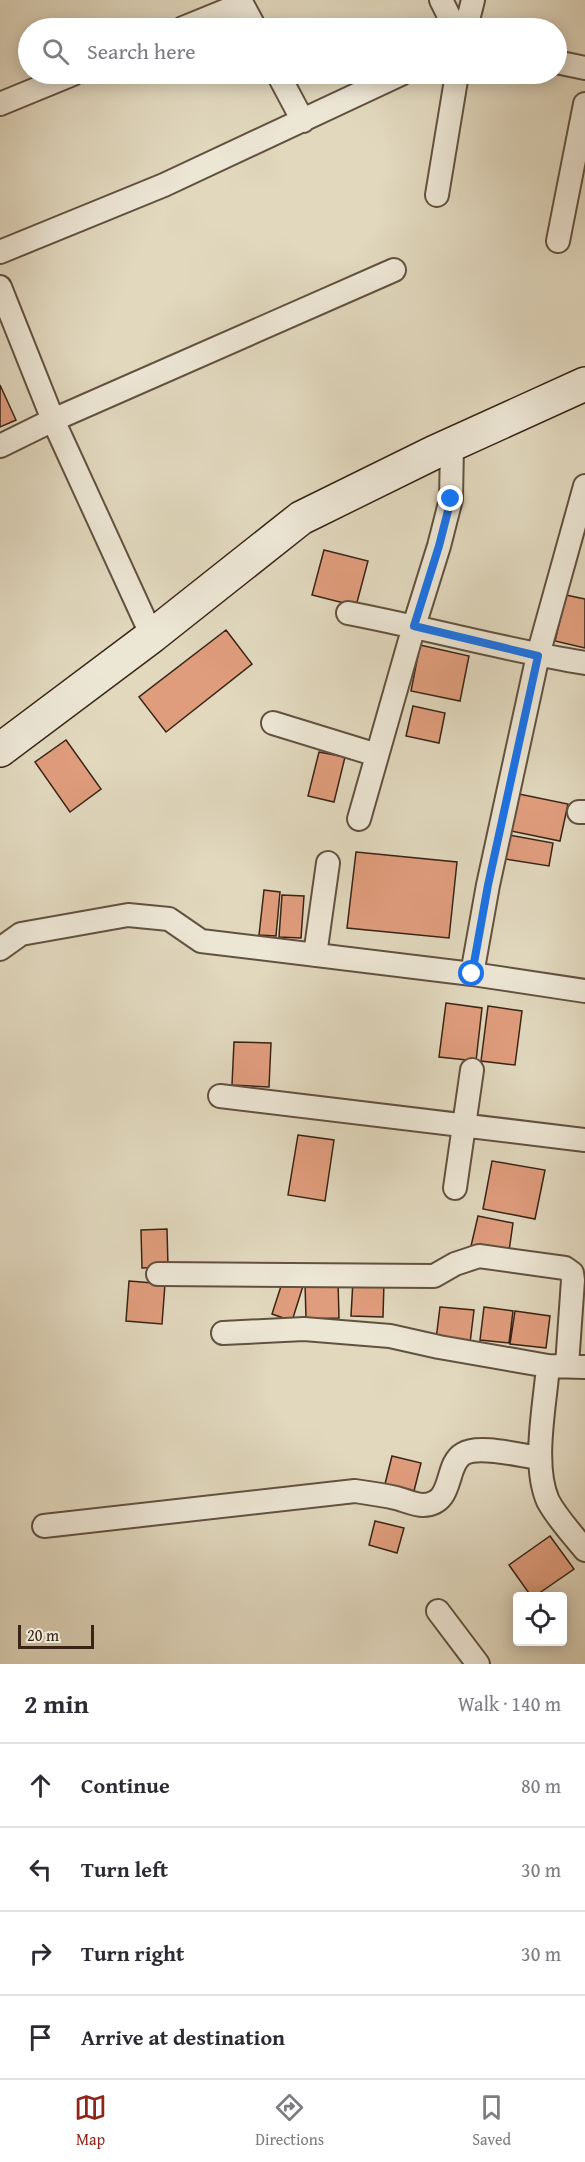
<!DOCTYPE html>
<meta charset="utf-8">
<style>
body{margin:0;font-family:"Gentium Book Plus",serif;background:#f2f2f3;color:#2b2b33}
.controls{position:absolute;right:18px;bottom:18px;display:grid;overflow:hidden;border-radius:6px;box-shadow:0 3px 15px #0003}
.controls button{width:54px;height:54px;display:grid;place-items:center;padding:0;border:0;border-bottom:2px solid #e1e1e2;background:#fff;color:#2b2b33;font:30px sans-serif}
.scale{position:absolute;left:18px;bottom:15px;width:76px;box-sizing:border-box;padding-left:6px;border:3px solid #392416;border-top:0;font-size:16px;line-height:21px;white-space:nowrap;color:#392416;-webkit-text-stroke:4px #ece6d5;paint-order:stroke}
.stop{position:absolute;width:18px;height:18px;margin:-14px;border:4px solid #1a73e8;border-radius:50%;background:#fff}
.stop.end{background:#1a73e8;border-color:#fff;box-shadow:0 2px 6px #0008}
.list{margin:0;padding:0;list-style:none}
h2{display:flex;justify-content:space-between;align-items:center;height:78px;margin:0;padding:0 24px;font-size:26px}
h2 small{font-size:20px;font-weight:400;color:#7c7c81}
.list li{display:grid;grid-template-columns:39px 1fr auto;gap:18px;align-items:center;box-sizing:border-box;height:84px;padding:0 24px;border-top:2px solid #e1e1e2}
.list b{display:block;font-size:22px;white-space:nowrap}
.list em{font-size:20px;font-style:normal;color:#7c7c81}
.icon{flex:none;width:33px;height:33px;fill:none;stroke:currentColor;stroke-width:2;stroke-linecap:round;stroke-linejoin:round}
.map{position:relative;flex:none;width:585px;height:1664px;overflow:hidden}
.search{position:absolute;background:#fff;box-shadow:0 3px 15px #0003;left:18px;right:18px;top:18px;height:66px;display:flex;align-items:center;gap:15px;box-sizing:border-box;padding:0 21px;border-radius:33px;color:#7c7c81;font-size:22px}
.sheet{height:414px;background:#fff}
nav{display:flex;justify-content:space-around;align-items:center;box-sizing:border-box;height:84px;border-top:2px solid #e1e1e2;background:#fff;font-size:16px;color:#7c7c81}
nav a{display:grid;justify-items:center;gap:3px}
nav .on{color:#8f2418}
.map>svg:first-child{display:block}
.building{fill:#e09d7d;stroke:#392416;stroke-width:1.5}
.lines{fill:none;stroke-linecap:round;stroke-linejoin:round}
.street-casing{stroke:#635140;stroke-width:26}
.secondary-casing{stroke:#392416;stroke-width:36}
.street{stroke:#ece6d5;stroke-width:22}
.secondary{stroke:#ece6d5;stroke-width:33}
.route{stroke:#1a73e8;stroke-width:8}
</style>
<div class="map">
<svg width="585" height="1664" viewBox="0 0 585 1664">
<rect width="100%" height="100%" fill="#e1d8be"/>
<filter id="stains"><feTurbulence type="fractalNoise" baseFrequency=".00333" numOctaves="4"/><feColorMatrix values="0 0 0 0 .2 0 0 0 0 .09 0 0 0 0 .02 0 0 0 .5 -.17"/></filter>
<radialGradient id="worn" r=".72"><stop offset=".6" stop-color="#630" stop-opacity="0"/><stop offset="1" stop-color="#630" stop-opacity=".3"/></radialGradient>
<!-- building -->
<path class="building" d="M0 385 16 420 0 427Z
M324 550 368 561 356 606 312 595Z
M566 595 585 599V648L555 641Z
M226 630 252 664 166 732 139 697Z
M420 645 469 656 460 701 411 691Z
M413 706 445 713 439 743 406 736Z
M66 740 101 789 70 812 35 762Z
M319 752 345 757 334 802 308 796Z
M519 794 568 804 560 841 511 831Z
M509 835 553 843 549 866 505 859Z
M356 852 457 862 449 938 347 928Z
M264 890 280 892 276 936 259 935Z
M282 895 304 896 301 938 279 937Z
M446 1003 482 1008 476 1061 439 1057Z
M488 1006 522 1011 515 1065 481 1061Z
M234 1042 271 1043 269 1087 232 1085Z
M298 1135 334 1140 325 1201 288 1195Z
M492 1161 545 1170 535 1219 483 1209Z
M478 1216 513 1223 509 1251 471 1246Z
M167 1229 168 1267 142 1268 141 1230Z
M283 1280 303 1286 292 1321 272 1314Z
M353 1280 384 1281 383 1317 351 1316Z
M129 1281 165 1284 162 1324 126 1321Z
M338 1281 339 1318 306 1319 305 1282Z
M440 1307 474 1310 470 1343 436 1339Z
M484 1307 513 1311 509 1343 480 1340Z
M515 1311 550 1316 546 1348 510 1344Z
M392 1456 421 1463 414 1491 385 1484Z
M375 1521 404 1528 397 1553 369 1545Z
M550 1536 574 1569 535 1596H531L509 1565Z"/>
<g class="lines">
<!-- street casing -->
<g class="street-casing">
<path id="street" d="M240 0 255 28
M441 0 455 28
M183 28 242 4
M466 28 473 0
M556 62 585 68
M278 74 303 121
M0 104 73 74
M437 195 457 74
M558 241 585 104
M0 252 164 185 401 74
M0 287 53 420 152 636
M0 446 53 420 394 270
M348 613C427 628 505 650 585 663
M273 723 377 755
M579 812H585
M359 819 414 626 439 546 451 499 452 445
M0 949 21 934 128 915 169 919 201 941 472 974 585 991
M315 955 328 863
M472 974 488 885 538 655 585 486
M220 1096 585 1140
M455 1188 472 1070
M158 1274 434 1276 455 1264 479 1256 565 1268 572 1273 573 1280 567 1365
M223 1333 304 1329 390 1336 439 1347 548 1366 585 1367
M548 1366C545 1405 532 1465 548 1501 557 1518 573 1535 585 1550
M44 1526 355 1491C369 1493 383 1495 396 1498 404 1500 415 1505 423 1505 455 1504 444 1465 463 1454 479 1444 521 1456 540 1458
M438 1611 478 1664"/>
</g>
<!-- secondary casing -->
<g class="secondary-casing">
<path id="secondary" d="M0 750 152 636 301 518 433 453 585 384"/>
</g>
<!-- street -->
<use href="#street" class="street"/>
<!-- secondary -->
<use href="#secondary" class="secondary"/>
</g>
<g class="lines">
<!-- route -->
<path class="route" d="M451 499 439 546 414 626 538 656 488 885 472 974"/>
</g>
<rect width="100%" height="100%" filter="url(#stains)"/>
<rect width="100%" height="100%" fill="url(#worn)"/>
</svg>
<div class="controls">
<button><svg class="icon" aria-label="locate" viewBox="0 0 24 24"><circle cx="12" cy="12" r="6"/><path d="M12 2v4M12 18v4M2 12h4M18 12h4"/></svg></button>
</div>
<div class="scale">20 m</div>
<div class="stop" style="left:472px;top:974px"></div>
<div class="stop end" style="left:451px;top:499px"></div>
<div class="search"><svg class="icon" aria-label="search" viewBox="0 0 24 24"><circle cx="10" cy="10" r="6"/><path d="M15 15l6 6"/></svg>Search here</div>
</div>
<section class="sheet">
<h2>2 min<small>Walk · 140 m</small></h2>
<ul class="list">
<li><svg class="icon" aria-label="ahead" viewBox="0 0 24 24"><path d="M12 20V5M6 11l6-6 6 6"/></svg><div><b>Continue</b></div><em>80 m</em></li>
<li><svg class="icon" aria-label="left" viewBox="0 0 24 24"><path d="M17 20v-9H6M10 6l-5 5 5 5"/></svg><div><b>Turn left</b></div><em>30 m</em></li>
<li><svg class="icon" aria-label="right" viewBox="0 0 24 24"><path d="M7 20v-9h11M14 6l5 5-5 5"/></svg><div><b>Turn right</b></div><em>30 m</em></li>
<li><svg class="icon" aria-label="arrive" viewBox="0 0 24 24"><path d="M6 21V4h12l-3 4 3 4H6"/></svg><div><b>Arrive at destination</b></div></li>
</ul>
</section>
<nav>
<a class="on"><svg class="icon" aria-label="map" viewBox="0 0 24 24"><path d="M3 6l6-2 6 2 6-2v14l-6 2-6-2-6 2zM9 4v14M15 6v14"/></svg>Map</a>
<a><svg class="icon" aria-label="directions" viewBox="0 0 24 24"><path d="M12 3l9 9-9 9-9-9zM9 14v-3h6M13 9l2 2-2 2"/></svg>Directions</a>
<a><svg class="icon" aria-label="saved" viewBox="0 0 24 24"><path d="M7 4h10v16l-5-4-5 4z"/></svg>Saved</a>
</nav>
